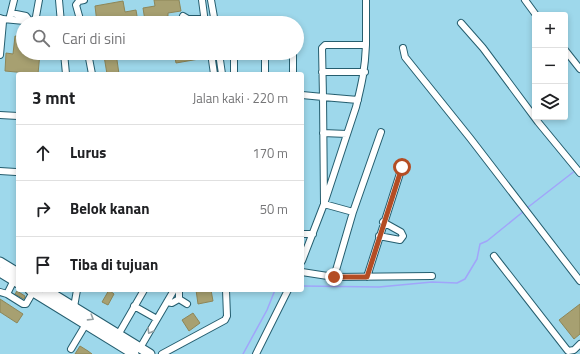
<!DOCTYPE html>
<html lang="id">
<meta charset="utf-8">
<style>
body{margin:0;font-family:"Titillium Web",sans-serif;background:#f2f2f2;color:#202124}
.controls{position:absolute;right:12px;top:12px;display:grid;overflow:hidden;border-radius:4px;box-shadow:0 2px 6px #0003}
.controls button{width:36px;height:36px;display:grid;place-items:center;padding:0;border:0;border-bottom:1px solid #e0e0e0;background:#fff;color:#202124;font:20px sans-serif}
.stop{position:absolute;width:12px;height:12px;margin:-9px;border:3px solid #b44d24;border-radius:50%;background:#fff}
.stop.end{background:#b44d24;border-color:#fff;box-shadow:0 1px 4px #0008}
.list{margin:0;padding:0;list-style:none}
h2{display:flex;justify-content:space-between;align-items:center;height:52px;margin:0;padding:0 16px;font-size:17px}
h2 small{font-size:13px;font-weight:400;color:#757577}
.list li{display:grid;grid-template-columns:26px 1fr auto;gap:12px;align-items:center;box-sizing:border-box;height:56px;padding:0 16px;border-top:1px solid #e0e0e0}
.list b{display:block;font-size:15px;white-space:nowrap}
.list em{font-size:13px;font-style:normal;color:#757577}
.icon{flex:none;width:22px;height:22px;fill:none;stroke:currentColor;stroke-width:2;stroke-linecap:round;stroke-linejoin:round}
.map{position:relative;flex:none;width:580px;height:354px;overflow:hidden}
.search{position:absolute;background:#fff;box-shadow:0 2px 6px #0003;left:16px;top:16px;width:288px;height:44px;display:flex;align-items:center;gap:10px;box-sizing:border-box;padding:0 14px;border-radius:22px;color:#757577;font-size:15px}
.panel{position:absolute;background:#fff;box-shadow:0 2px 6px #0003;left:16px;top:72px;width:288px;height:220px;border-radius:4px}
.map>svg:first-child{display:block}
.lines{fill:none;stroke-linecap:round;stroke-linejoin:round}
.stream{stroke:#a1a5fa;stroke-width:1.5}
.building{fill:#a7a071;stroke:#8d8658}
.minor-casing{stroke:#255e6f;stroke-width:8}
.highway-casing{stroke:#255e6f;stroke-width:11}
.minor{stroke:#fff;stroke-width:6}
.highway{stroke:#fff;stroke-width:9}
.oneway{stroke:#95a0a3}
.route{stroke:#b44d24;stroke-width:5}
</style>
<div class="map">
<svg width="580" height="354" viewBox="0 0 580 354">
<rect width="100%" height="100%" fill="#9ed8eb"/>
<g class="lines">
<!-- stream -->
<path class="stream" d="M527 208 576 170
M302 286 379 287 432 282 457 283 465 279 477 259 480 244 487 241 524 211
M243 354 267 310 275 290"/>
</g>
<!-- building -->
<path class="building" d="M154 0H179L181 11 168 13V16L145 21 143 8 155 6Z
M123 1 125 12 136 10 138 22 97 23 95 6Z
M15 36 23 37V53H40L38 74 5 71 6 53 13 54Z
M93 53H116L119 74H107L104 56 93 57Z
M174 53H198L199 59 176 63Z
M109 290 114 294 108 305 102 302Z
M196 290H211L213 301 198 304Z
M17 291 25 296 24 299 15 294Z
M0 299 23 314 17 323 0 312Z
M580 304V334L574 339 559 320Z
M193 313 200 323 189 331 182 320Z
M80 346 88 351 92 354H75Z"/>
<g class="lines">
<!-- minor casing -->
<g class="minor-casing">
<path id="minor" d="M59 0 61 23
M202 0 205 23
M211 0 215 23
M366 0V45
M525 0 536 15
M11 13 26 16 30 21
M10 16 14 0
M183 16 188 19H204
M0 18 3 19V22L0 55
M3 19 35 22 39 0
M35 22 48 23
M81 23 76 5 79 1 84 0
M461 23 483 48 538 122 580 173
M403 48 405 57 470 138 580 281
M565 50 580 69
M64 53 66 74
M88 53 92 74
M211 53 214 74
M219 53 222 74
M234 53V74
M265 53V74
M293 53V74
M322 72H365
M302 95 323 97 324 204 353 212 334 277 302 272
M0 115 18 116
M323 133 347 134
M0 171 16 172
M353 212 381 132
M302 234H313
M379 236 400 240 403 236 401 232 383 222
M494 256 568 351 574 350 580 344
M302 261 324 204 356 107C362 83 365 69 366 45H325L322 48 323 97 358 100
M334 277 432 276
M367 277 402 167
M0 292 7 294 14 280
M7 294 23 304H26L33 292
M179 299 187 304
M167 302 172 303 179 299V290
M134 306 157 319
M74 307 77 290
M118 335 144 290
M140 348 174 290
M71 349 86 324
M162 354 225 320 227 316 226 290
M256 354 288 290"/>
</g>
<!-- highway casing -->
<g class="highway-casing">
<path id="highway" d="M0 262 18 273
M0 272 18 283
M30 290 134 354
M46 290 150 354"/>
</g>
<!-- minor -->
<use href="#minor" class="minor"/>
<!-- highway -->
<use href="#highway" class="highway"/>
</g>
<!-- one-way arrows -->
<defs><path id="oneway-chevron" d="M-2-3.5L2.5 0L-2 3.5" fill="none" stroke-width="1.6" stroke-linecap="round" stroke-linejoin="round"/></defs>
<g class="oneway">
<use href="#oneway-chevron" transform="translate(91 318) rotate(32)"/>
<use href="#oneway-chevron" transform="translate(150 331) rotate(121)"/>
</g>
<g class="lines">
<!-- route -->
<path class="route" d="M334 277H367L402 167"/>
</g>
</svg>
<div class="controls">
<button>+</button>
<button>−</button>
<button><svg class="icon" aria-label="layers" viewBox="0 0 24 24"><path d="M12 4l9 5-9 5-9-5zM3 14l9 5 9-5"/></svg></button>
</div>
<div class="stop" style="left:402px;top:167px"></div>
<div class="stop end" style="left:334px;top:277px"></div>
<div class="search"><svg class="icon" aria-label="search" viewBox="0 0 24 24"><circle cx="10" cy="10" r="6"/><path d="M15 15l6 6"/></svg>Cari di sini</div>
<section class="panel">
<h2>3 mnt<small>Jalan kaki · 220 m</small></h2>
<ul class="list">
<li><svg class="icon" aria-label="ahead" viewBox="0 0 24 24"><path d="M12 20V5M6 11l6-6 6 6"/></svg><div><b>Lurus</b></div><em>170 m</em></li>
<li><svg class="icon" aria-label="right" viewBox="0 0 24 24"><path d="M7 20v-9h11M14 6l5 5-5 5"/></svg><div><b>Belok kanan</b></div><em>50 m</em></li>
<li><svg class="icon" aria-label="arrive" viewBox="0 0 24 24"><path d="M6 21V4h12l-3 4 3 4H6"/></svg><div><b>Tiba di tujuan</b></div></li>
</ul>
</section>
</div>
